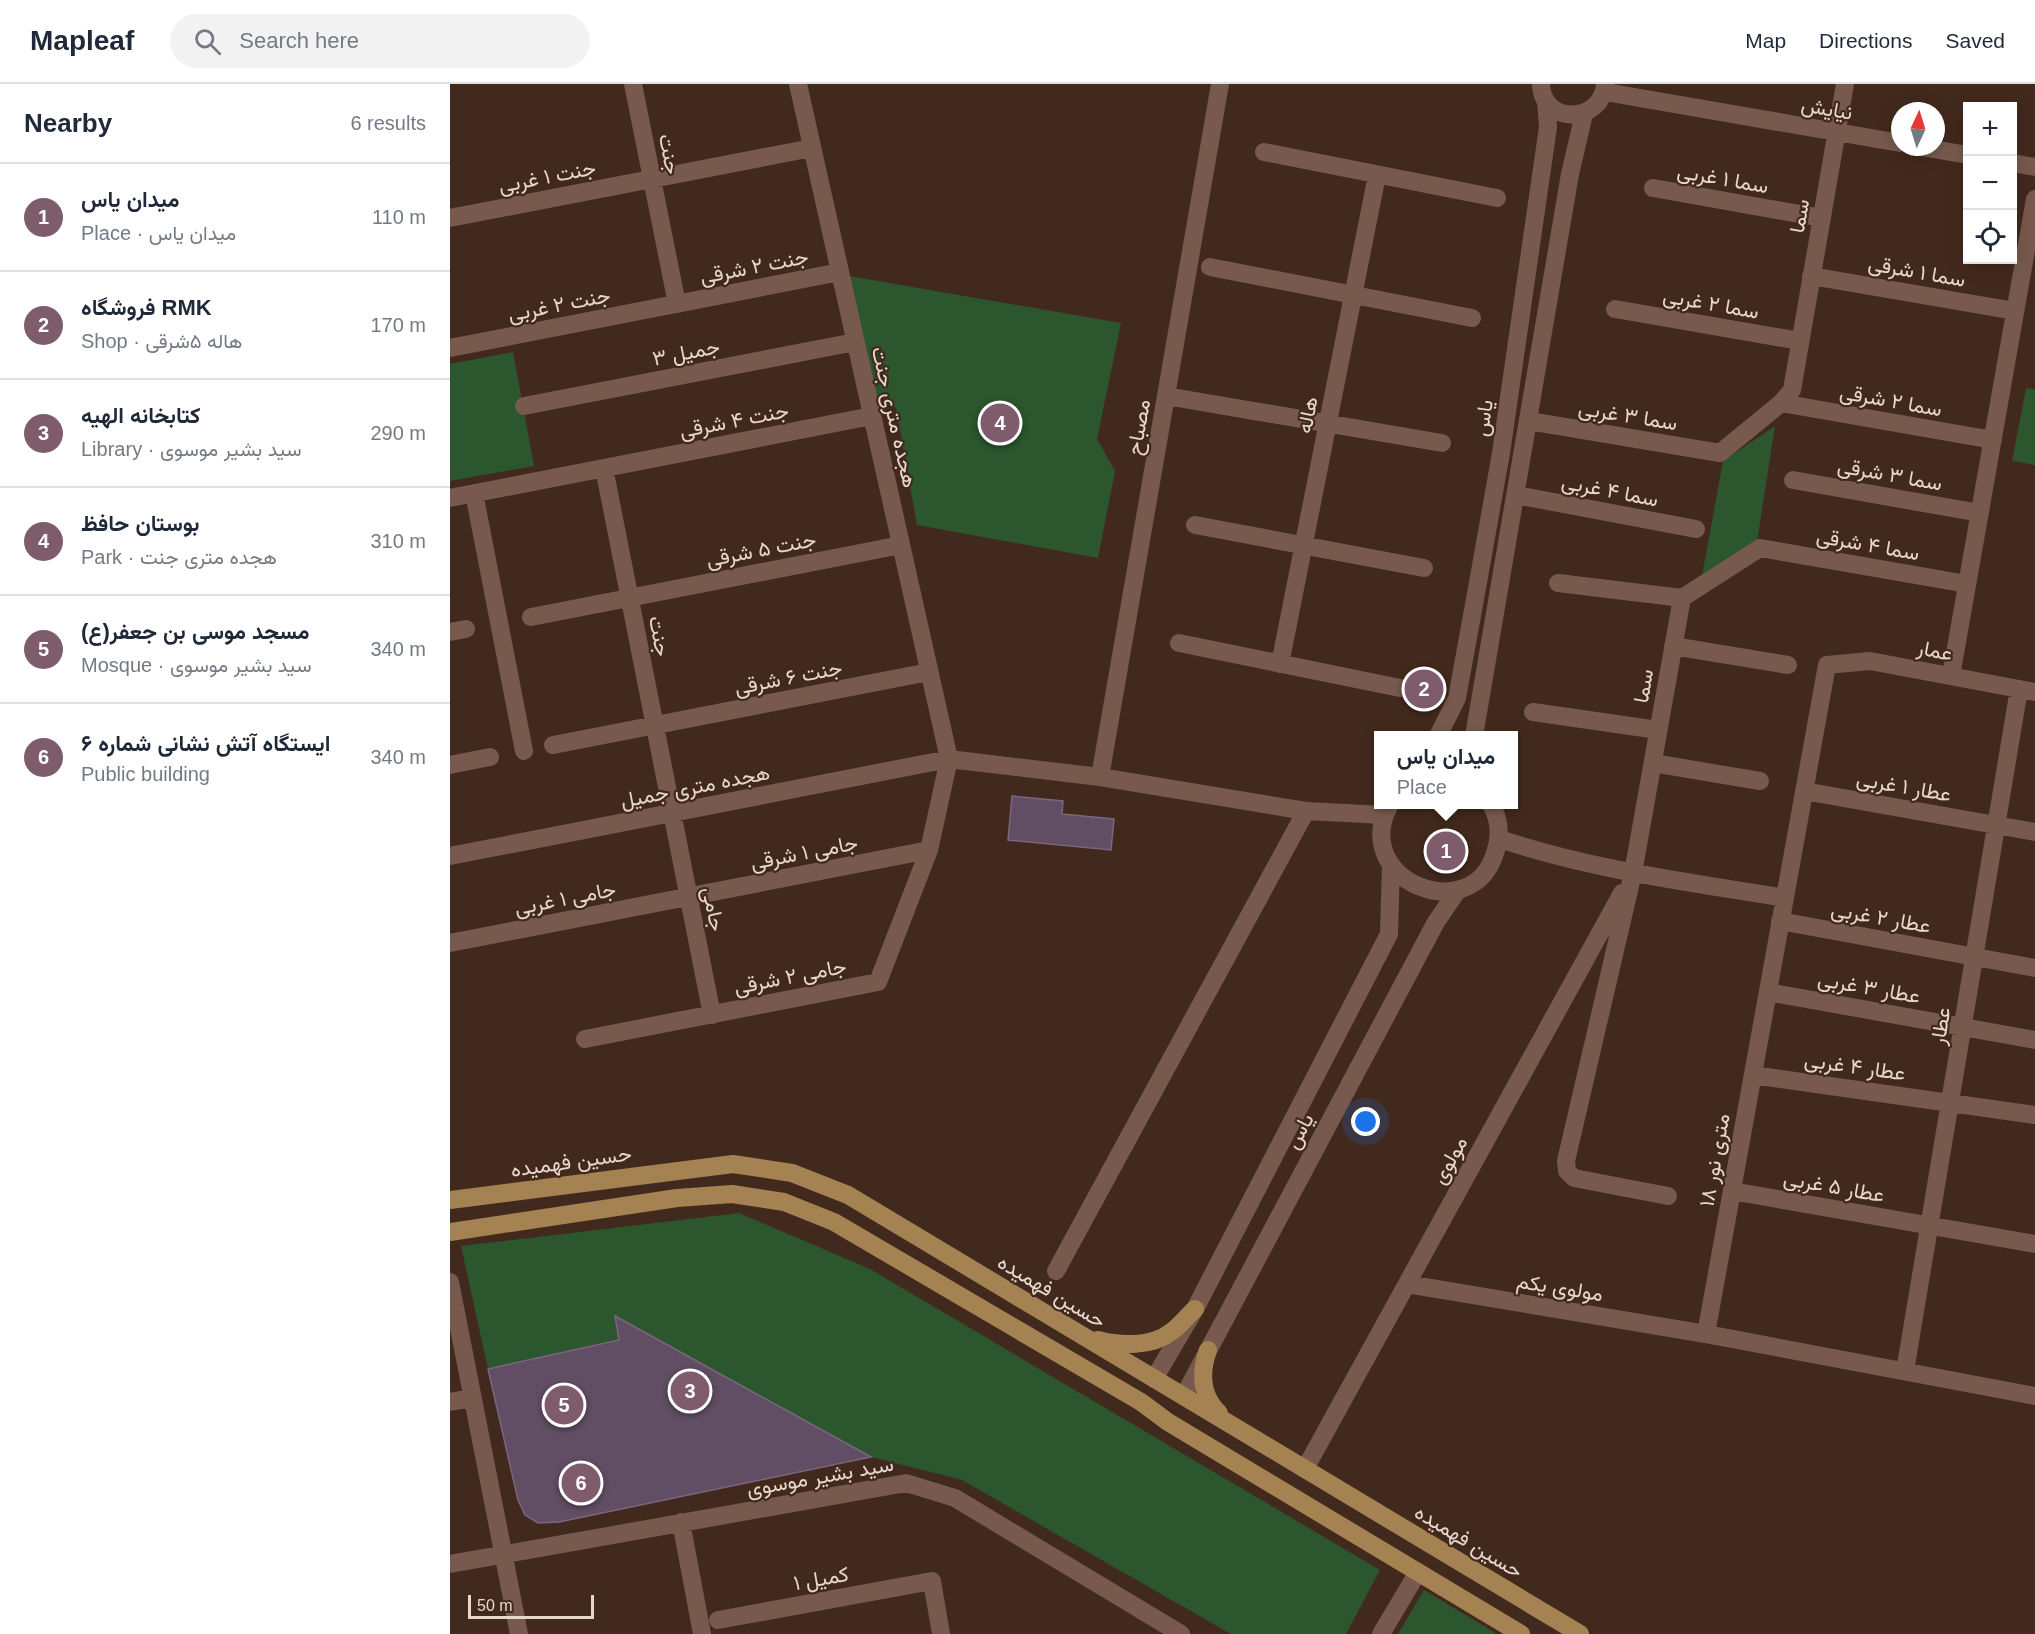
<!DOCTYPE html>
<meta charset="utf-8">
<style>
body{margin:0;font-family:Arial,Vazirmatn,sans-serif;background:#f2f2f3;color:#1f2937}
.controls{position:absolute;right:18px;top:18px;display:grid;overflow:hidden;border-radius:0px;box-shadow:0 3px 15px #0003}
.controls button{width:54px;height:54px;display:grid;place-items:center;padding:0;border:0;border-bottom:2px solid #e0e1e3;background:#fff;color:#1f2937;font:30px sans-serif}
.compass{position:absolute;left:1441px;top:18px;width:54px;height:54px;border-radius:50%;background:#fff;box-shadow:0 3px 15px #0003;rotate:4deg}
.scale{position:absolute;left:18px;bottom:15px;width:126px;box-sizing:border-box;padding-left:6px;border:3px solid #e8d7cf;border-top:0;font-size:16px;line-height:21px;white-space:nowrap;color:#e8d7cf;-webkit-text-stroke:4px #42291d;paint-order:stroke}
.you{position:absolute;left:916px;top:1038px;width:21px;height:21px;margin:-15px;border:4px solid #fff;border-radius:50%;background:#1a73e8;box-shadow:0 0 0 9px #1a73e833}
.badge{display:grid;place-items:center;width:39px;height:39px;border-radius:50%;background:#7e5c6c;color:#fff;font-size:20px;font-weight:700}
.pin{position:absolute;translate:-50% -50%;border:3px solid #fff;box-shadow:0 2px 6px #0006}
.popup{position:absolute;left:924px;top:647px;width:144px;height:78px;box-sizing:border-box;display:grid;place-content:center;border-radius:0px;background:#fff;filter:drop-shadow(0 2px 4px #0005);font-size:20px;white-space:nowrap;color:#747a83}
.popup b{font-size:22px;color:#1f2937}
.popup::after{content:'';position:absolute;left:50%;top:100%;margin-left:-12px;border:12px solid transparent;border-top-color:#fff}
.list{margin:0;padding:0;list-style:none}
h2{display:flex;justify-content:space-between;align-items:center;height:78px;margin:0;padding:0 24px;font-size:26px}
h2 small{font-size:20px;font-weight:400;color:#747a83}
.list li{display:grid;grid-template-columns:39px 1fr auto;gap:18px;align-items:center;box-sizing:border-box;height:108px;padding:0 24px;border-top:2px solid #e0e1e3}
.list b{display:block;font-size:22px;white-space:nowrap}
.list p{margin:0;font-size:20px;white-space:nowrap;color:#747a83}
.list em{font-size:20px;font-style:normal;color:#747a83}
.icon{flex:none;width:33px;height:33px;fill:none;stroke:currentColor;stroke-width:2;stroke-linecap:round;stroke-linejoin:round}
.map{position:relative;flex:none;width:1585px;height:1550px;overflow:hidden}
header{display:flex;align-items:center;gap:36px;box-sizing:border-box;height:84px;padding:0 30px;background:#fff;border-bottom:2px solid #e0e1e3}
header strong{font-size:28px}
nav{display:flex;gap:33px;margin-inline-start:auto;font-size:21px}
.search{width:420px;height:54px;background:#f2f2f3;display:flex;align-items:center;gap:15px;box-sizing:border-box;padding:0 21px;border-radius:33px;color:#747a83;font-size:22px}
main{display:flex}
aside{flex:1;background:#fff}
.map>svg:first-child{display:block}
.green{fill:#2c562e}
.building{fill:#614e64;stroke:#7b667d;stroke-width:1.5}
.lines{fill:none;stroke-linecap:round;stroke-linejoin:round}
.minor{stroke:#775a4d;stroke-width:18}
.major{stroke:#a58252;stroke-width:18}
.labels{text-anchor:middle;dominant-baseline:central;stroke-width:4.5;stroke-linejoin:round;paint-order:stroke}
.street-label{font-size:21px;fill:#e8d7cf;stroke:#42291d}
</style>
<header>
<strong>Mapleaf</strong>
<div class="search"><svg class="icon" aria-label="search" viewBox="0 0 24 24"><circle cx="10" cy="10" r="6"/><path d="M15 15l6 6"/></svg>Search here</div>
<nav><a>Map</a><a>Directions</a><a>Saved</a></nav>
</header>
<main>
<aside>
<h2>Nearby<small>6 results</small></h2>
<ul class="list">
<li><span class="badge">1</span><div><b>میدان یاس</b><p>Place · میدان یاس</p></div><em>110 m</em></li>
<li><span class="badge">2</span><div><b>فروشگاه RMK</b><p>Shop · هاله ۵شرقی</p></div><em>170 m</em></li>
<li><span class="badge">3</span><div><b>کتابخانه الهیه</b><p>Library · سید بشیر موسوی</p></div><em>290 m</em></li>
<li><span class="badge">4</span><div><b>بوستان حافظ</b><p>Park · هجده متری جنت</p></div><em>310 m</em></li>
<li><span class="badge">5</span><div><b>مسجد موسی بن جعفر(ع)</b><p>Mosque · سید بشیر موسوی</p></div><em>340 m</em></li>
<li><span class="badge">6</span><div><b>ایستگاه آتش نشانی شماره ۶</b><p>Public building</p></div><em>340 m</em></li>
</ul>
</aside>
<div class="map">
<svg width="1585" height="1550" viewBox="0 0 1585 1550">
<rect width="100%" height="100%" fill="#42291d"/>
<!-- green -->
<path class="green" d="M399 192 671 239 647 355 665 387 648 474 467 441 446 324 422 309Z
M63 268 84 382 0 397V280Z
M1576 304 1585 305V381L1562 377Z
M1325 342 1307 458 1252 492 1273 377Z
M289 1129 420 1185 930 1486 896 1550H781L512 1396 421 1373 165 1232 169 1256 38 1285 11 1162Z
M974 1506 1047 1550H948Z"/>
<!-- building -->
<path class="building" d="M562 712 613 717 612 730 664 735 661 766 558 756Z
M165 1232 421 1373 109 1438 88 1439 75 1431 68 1416 38 1285 169 1256Z"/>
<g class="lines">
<!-- minor -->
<path class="minor" d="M183 0 227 220
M1091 0C1092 41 1152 40 1155 0
M1155 8 1450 59
M1471 63 1518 71
M814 68 1047 114
M1562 79 1585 83
M1203 104 1372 134
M0 134 362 64
M760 183 1022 234
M1361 192 1565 227
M1165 225 1350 257
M0 264 390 188
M716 312 992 359
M1331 319 1543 356
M74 322 405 258
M1079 337 1270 369 1331 319 1342 306 1395 0
M154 384 262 931
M1343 396 1530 429
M24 409 74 667
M1066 411 1246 445
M0 414 422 332
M745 441 974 484
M1108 499 1232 514
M81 533 451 461
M0 548 16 545
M729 559 950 604
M1223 562 1338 581
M830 580 927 91
M1501 592 1585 115
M1083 628 1208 646
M988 652 1007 614 1029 493 1051 369 1098 43 1096 17
M1024 652 1120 90 1134 30
M103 661 479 588
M1203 679 1310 697
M0 681 40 673
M650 693 770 0
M1354 707 1585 748
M939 722C900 797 1022 845 1045 769 1051 752 1050 736 1041 720
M1050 755C1142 786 1239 798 1335 814
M0 772 499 675 650 693 856 727 934 731
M1330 837 1585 884
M0 859 479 766
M1318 908 1585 956
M135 955 428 898 479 766 499 675 348 0
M1303 991 1585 1031
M1282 1107 1585 1160
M1218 1112 1124 1094 1117 1087 1116 1077 1183 789 1232 514 1310 464 1517 500
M606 1187 856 727
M0 1198 69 1550
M957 1200 1256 1250 1585 1312
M1256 1250 1377 581 1420 577 1585 608
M1455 1287 1569 605
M704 1295 745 1225 939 850 941 781
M734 1312 986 838 1008 806
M0 1318 22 1314
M855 1385 1172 809
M231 1438 252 1550
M0 1480 456 1399 505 1414 731 1550
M268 1536 482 1497 491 1550
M931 1550 968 1488"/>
<!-- major -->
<path class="major" d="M0 1116 283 1080 342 1089 398 1111 1130 1550
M0 1148 227 1114 282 1110 334 1118 384 1138 691 1318 718 1338 1071 1550
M648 1256C670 1262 702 1263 721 1248 730 1242 737 1232 745 1225
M758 1266C750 1289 751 1312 769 1329"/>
</g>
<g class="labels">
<!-- street labels -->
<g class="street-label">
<text transform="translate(1377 24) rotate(10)">نیایش</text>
<text transform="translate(220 70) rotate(79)">جنت</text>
<text transform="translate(97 92) rotate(-11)">جنت ۱ غربی</text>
<text transform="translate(1273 94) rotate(10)">سما ۱ غربی</text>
<text transform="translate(1349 132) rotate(-80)">سما</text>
<text transform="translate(304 182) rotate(-11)">جنت ۲ شرقی</text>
<text transform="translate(1467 187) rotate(10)">سما ۱ شرقی</text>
<text transform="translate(1261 219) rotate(10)">سما ۲ غربی</text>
<text transform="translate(109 220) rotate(-11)">جنت ۲ غربی</text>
<text transform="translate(236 268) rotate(-11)">جمیل ۳</text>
<text transform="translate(1441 316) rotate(10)">سما ۲ شرقی</text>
<text transform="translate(857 331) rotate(-79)">هاله</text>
<text transform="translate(1178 331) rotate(9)">سما ۳ غربی</text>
<text transform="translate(445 333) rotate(77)">هجده متری جنت</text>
<text transform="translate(1033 334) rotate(-82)">یاس</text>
<text transform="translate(284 336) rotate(-11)">جنت ۴ شرقی</text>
<text transform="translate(688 343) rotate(-80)">مصباح</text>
<text transform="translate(1440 390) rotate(10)">سما ۳ شرقی</text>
<text transform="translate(1160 406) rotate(11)">سما ۴ غربی</text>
<text transform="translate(1418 460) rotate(10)">سما ۴ شرقی</text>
<text transform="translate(311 465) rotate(-11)">جنت ۵ شرقی</text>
<text transform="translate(210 552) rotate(79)">جنت</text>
<text transform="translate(1485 566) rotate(11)">عمار</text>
<text transform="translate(338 593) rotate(-11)">جنت ۶ شرقی</text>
<text transform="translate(1193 602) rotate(-80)">سما</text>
<text transform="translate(245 702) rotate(-11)">هجده متری جمیل</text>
<text transform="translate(1454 702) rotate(10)">عطار ۱ غربی</text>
<text transform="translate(354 768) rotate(-11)">جامی ۱ شرقی</text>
<text transform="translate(115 814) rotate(-11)">جامی ۱ غربی</text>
<text transform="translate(264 825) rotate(79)">جامی</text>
<text transform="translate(1431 833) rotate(10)">عطار ۲ غربی</text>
<text transform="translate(340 892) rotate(-11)">جامی ۲ شرقی</text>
<text transform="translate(1419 903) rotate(10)">عطار ۳ غربی</text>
<text transform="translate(1490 942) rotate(-81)">عطار</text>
<text transform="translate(1405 982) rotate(8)">عطار ۴ غربی</text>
<text transform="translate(849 1047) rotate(-62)">یاس</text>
<text transform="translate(999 1076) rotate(-61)">مولوی</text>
<text transform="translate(1264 1076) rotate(-80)">۱۸ متری نور</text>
<text transform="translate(121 1077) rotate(-8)">حسین فهمیده</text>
<text transform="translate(1384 1102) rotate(10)">عطار ۵ غربی</text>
<text transform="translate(1110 1203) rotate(9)">مولوی یکم</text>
<text transform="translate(602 1207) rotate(31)">حسین فهمیده</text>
<text transform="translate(370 1392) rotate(-10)">سید بشیر موسوی</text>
<text transform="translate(1019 1457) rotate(31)">حسین فهمیده</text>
<text transform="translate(371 1494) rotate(-10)">کمیل ۱</text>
</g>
</g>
</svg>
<div class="controls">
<button>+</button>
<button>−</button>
<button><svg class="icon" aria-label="locate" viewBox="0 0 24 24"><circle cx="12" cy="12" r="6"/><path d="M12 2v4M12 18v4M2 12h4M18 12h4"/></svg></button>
</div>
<svg class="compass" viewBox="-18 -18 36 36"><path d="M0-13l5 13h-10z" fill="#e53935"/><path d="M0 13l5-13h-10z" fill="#747a83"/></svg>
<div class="scale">50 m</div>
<div class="you"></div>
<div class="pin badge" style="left:996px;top:767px">1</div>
<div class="popup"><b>میدان یاس</b>Place</div>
<div class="pin badge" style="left:974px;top:605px">2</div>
<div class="pin badge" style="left:240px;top:1307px">3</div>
<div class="pin badge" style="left:550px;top:339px">4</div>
<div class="pin badge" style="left:114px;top:1321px">5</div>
<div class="pin badge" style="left:131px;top:1399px">6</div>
</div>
</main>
